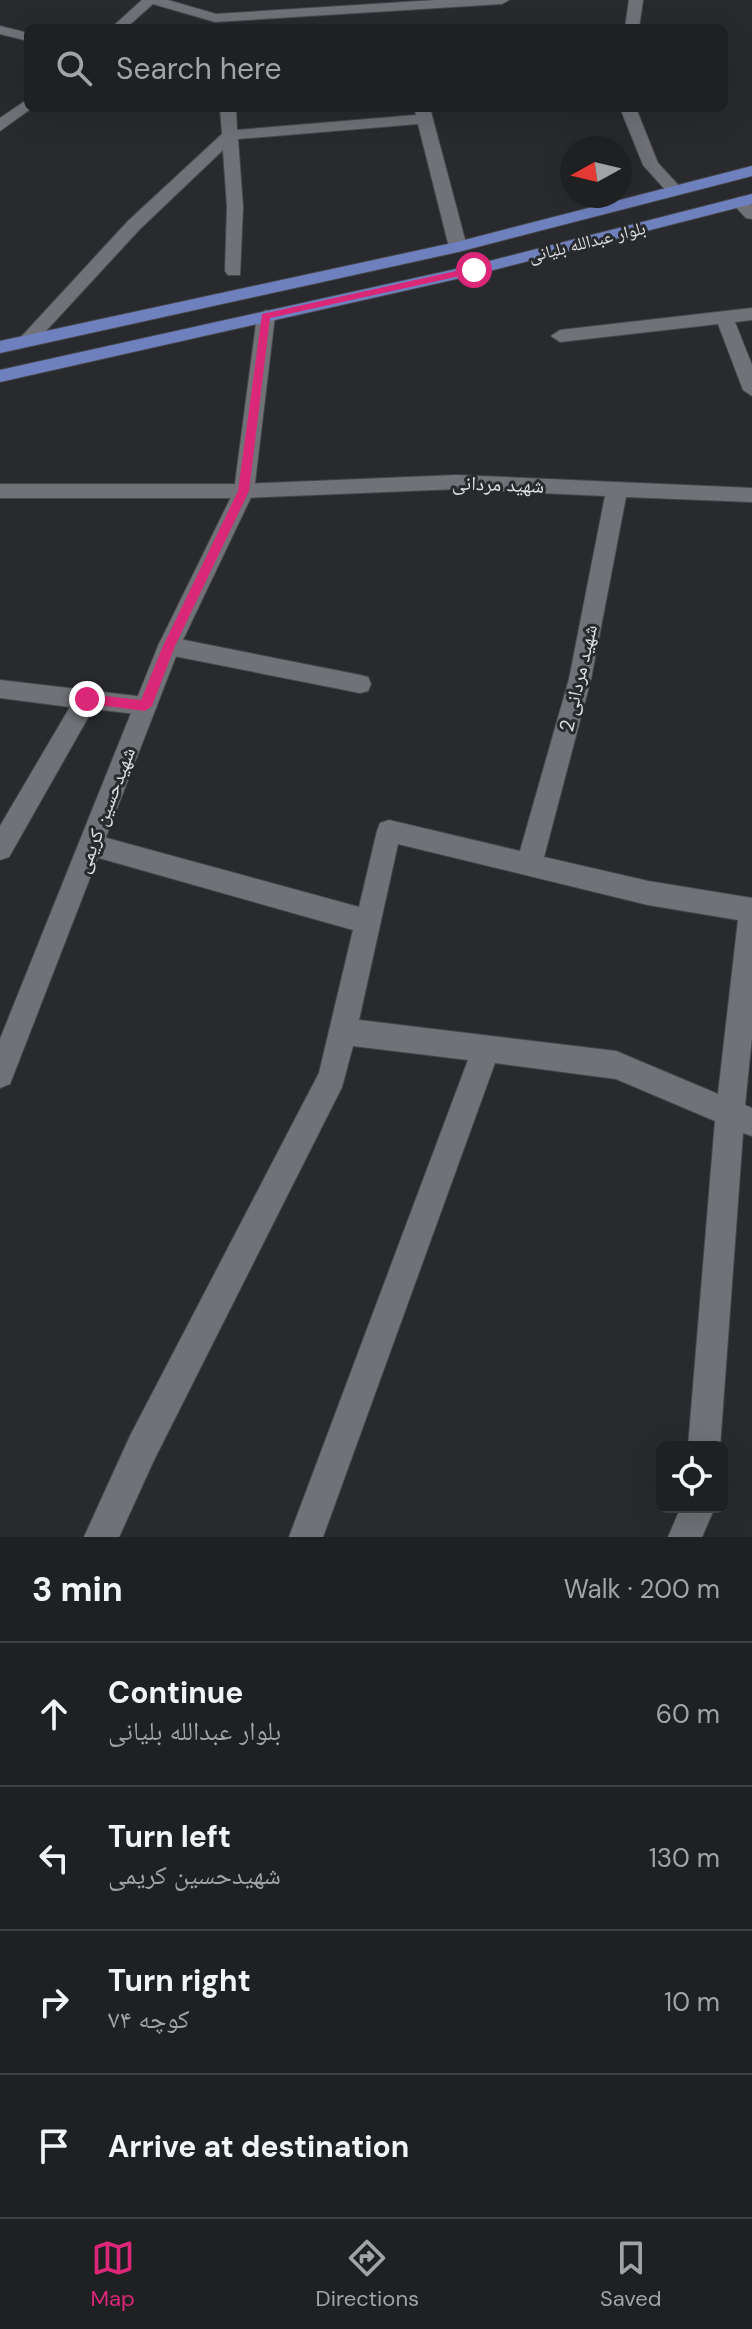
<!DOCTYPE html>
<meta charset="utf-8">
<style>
body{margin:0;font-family:"DM Sans","Noto Naskh Arabic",sans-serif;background:#26282a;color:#f1f3f6}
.controls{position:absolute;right:24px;bottom:24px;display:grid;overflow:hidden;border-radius:12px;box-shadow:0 8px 32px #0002}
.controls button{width:72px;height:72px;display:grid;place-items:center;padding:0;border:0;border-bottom:2px solid #3c3e40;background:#1e2022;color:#f1f3f6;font:40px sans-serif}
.compass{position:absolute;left:560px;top:136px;width:72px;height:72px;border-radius:50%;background:#1e2022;box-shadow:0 8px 32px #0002;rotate:262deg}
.stop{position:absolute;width:24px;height:24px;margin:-18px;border:6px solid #db2777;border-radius:50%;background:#fff}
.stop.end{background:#db2777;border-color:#fff;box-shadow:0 2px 8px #0008}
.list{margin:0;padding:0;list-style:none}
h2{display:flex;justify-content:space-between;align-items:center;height:104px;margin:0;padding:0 32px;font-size:34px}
h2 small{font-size:26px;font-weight:400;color:#a1a3a5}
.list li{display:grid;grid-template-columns:52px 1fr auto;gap:24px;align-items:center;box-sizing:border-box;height:144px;padding:0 32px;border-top:2px solid #3c3e40}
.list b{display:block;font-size:30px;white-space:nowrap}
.list p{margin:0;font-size:26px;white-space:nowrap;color:#a1a3a5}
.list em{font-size:26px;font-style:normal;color:#a1a3a5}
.icon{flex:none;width:44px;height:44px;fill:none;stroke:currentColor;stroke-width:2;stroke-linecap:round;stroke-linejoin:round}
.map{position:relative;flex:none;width:752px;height:1537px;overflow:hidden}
.search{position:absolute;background:#1e2022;box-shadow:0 8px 32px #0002;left:24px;right:24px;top:24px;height:88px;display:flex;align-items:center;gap:20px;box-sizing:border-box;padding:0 28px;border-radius:12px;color:#a1a3a5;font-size:30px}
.sheet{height:680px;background:#1e2022}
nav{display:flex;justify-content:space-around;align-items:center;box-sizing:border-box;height:112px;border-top:2px solid #3c3e40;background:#1e2022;font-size:22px;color:#a1a3a5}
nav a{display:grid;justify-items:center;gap:4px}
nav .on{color:#db2777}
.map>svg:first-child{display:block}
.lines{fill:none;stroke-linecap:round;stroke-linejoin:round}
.minor-casing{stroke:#46474b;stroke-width:2}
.tertiary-casing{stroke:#46474b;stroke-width:2}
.primary-casing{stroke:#46474b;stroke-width:2}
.minor{fill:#707277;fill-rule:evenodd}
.tertiary{fill:#707277;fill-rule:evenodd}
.primary{fill:#6e80be;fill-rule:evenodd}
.route{fill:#db2777}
.labels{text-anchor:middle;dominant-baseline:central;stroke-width:6;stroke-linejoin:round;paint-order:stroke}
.far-street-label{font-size:18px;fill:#dedfe2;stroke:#282a2e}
.street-label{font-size:20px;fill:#dedfe2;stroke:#282a2e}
</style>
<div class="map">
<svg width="752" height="1537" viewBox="0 0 752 1537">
<rect width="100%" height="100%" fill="#282a2e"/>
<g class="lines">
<!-- minor casing -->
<g class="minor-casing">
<path id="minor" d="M142 0H168L216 14 436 0H509L502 4 215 22 153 4 126 28H111Z
M629 0H643L639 28H625Z
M0 26 28 33V41L0 34Z
M28 99V108H32L0 131V118Z
M220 108H236L237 130 416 115 414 108H430L467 247 458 252 449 247 418 124 238 139 243 207 240 275H228L225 271 227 207 223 150 140 229 33 345H21L18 341 21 337 128 221 222 134Z
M620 108H636L658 163 681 188V194H669L643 165Z
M739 197 752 205V219L746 218 731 202Z
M752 308V320L735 322 752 365V396L743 390 718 324 560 342 551 336 560 330Z
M457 475 752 488V502L626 497 591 679 544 857 648 881 752 898V1037L745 1105 752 1108V1136L743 1133 720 1447H688L715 1121 616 1079 495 1063 323 1537H289L468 1060 353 1046 342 1087 154 1460 119 1537H84L130 1436 319 1073 353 930 92 856 83 853 79 845 83 837 92 834 359 907 377 831 380 823 389 820 520 851 569 679 605 496 457 489 244 498H0V484H244ZM398 844 648 905 738 920 718 1094 616 1051 359 1020Z
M169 637 360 675 368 677 371 684 368 691 360 693 169 655 161 652 158 646 161 640Z
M0 680 145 697 153 699 157 706 153 713 145 715 93 709 9 857 0 860V826L70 707 0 698Z
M681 1507H715L702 1537H668Z"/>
</g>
<!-- tertiary casing -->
<g class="tertiary-casing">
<path id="tertiary" d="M266 310 275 316 254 491 180 646 10 1084 0 1088V1039L158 646 234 491 257 316Z"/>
</g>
<!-- primary casing -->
<g class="primary-casing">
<path id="primary" d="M752 166V176L458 252 0 353V341L457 242Z
M752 194V204L474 275 0 382V370L474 265Z"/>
</g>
<!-- minor -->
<use href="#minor" class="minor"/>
<!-- tertiary -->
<use href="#tertiary" class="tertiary"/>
<!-- primary -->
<use href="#primary" class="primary"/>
</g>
<!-- route -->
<path class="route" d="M474 267 478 272 270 318 249 491 175 646 152 706 145 711 83 703 81 699 87 694 141 700 163 646 238 491 262 314Z"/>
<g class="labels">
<!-- far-street labels -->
<g class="far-street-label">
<text transform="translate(587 242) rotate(-14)">بلوار عبدالله بلیانی</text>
</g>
<!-- street labels -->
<g class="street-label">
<text transform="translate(498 484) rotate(2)">شهید مردانی</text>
<text transform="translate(578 678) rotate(-77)">شهید مردانی 2</text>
<text transform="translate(105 810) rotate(-69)">شهیدحسین کریمی</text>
</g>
</g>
</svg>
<div class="controls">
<button><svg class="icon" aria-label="locate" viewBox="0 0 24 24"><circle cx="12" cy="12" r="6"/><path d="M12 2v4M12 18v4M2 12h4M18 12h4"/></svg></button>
</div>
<svg class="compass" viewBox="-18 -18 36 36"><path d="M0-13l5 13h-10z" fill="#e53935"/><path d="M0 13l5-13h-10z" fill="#a1a3a5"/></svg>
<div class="stop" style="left:474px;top:270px"></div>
<div class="stop end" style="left:87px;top:699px"></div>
<div class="search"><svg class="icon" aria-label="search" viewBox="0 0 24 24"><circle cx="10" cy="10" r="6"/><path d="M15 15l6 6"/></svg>Search here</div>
</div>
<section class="sheet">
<h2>3 min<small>Walk · 200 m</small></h2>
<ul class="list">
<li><svg class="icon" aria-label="ahead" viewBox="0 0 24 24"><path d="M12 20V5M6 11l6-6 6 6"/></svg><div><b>Continue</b><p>بلوار عبدالله بلیانی</p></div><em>60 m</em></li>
<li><svg class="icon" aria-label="left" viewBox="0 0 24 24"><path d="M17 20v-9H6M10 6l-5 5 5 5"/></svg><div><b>Turn left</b><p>شهیدحسین کریمی</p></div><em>130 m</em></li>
<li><svg class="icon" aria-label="right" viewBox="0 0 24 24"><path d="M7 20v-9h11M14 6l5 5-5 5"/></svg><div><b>Turn right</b><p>کوچه ۷۴</p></div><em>10 m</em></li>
<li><svg class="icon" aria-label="arrive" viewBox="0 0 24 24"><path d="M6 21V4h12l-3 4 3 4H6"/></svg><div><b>Arrive at destination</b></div></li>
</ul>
</section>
<nav>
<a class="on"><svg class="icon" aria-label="map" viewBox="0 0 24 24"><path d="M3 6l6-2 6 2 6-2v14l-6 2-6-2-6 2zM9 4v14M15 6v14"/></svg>Map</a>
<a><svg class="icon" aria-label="directions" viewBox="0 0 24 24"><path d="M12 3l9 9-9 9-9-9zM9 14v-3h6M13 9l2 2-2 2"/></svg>Directions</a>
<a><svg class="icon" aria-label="saved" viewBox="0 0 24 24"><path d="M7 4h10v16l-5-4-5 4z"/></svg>Saved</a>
</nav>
